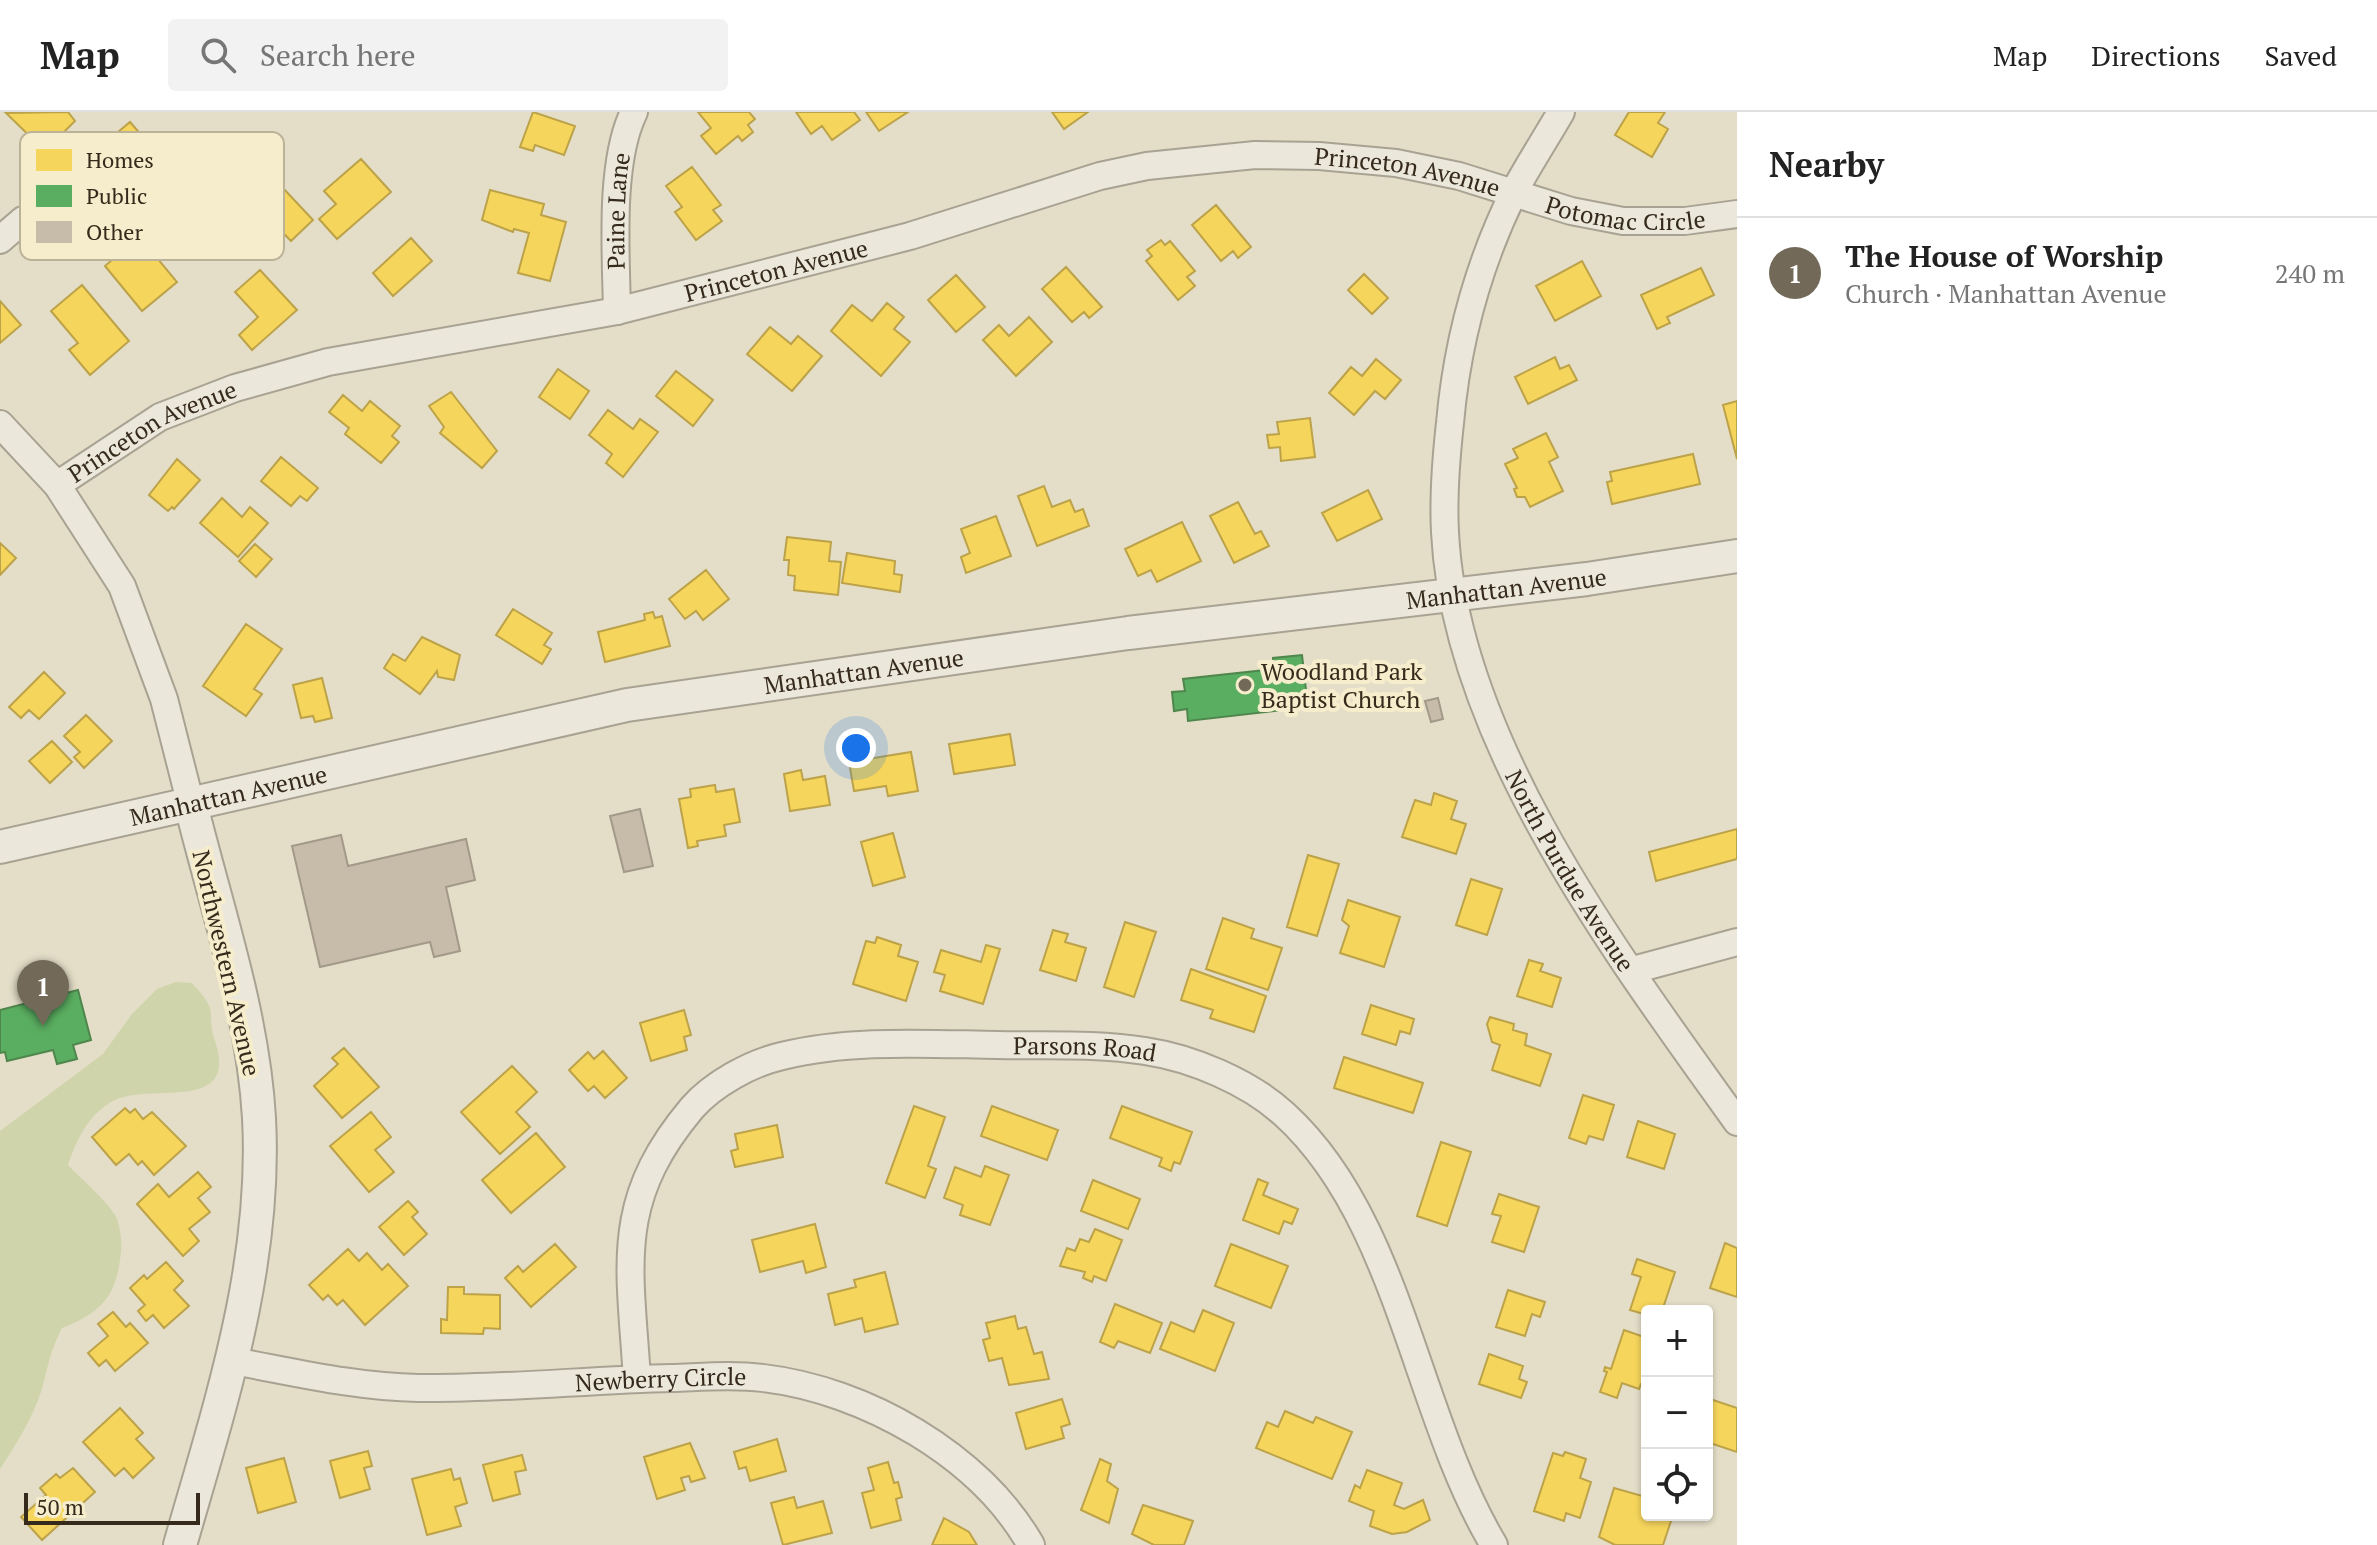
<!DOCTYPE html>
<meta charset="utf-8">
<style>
body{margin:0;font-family:"PT Serif",serif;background:#f2f2f2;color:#222}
.controls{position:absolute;right:24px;bottom:24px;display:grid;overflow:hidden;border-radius:8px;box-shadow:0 2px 6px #0004}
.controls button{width:72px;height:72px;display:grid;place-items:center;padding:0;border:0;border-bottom:2px solid #e0e0e0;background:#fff;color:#222;font:40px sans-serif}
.scale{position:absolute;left:24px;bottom:20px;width:176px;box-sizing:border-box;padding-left:8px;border:4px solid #352a1b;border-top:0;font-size:22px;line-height:28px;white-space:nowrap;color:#352a1b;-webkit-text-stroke:6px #f6edcc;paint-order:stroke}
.you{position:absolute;left:856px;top:636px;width:28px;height:28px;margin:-20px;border:6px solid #fff;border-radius:50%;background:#1a73e8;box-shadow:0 0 0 12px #1a73e833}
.badge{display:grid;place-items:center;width:52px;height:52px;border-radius:50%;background:#726958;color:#fff;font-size:26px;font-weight:700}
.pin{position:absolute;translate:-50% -66px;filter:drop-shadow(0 2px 4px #0008)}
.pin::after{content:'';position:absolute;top:42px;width:28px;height:24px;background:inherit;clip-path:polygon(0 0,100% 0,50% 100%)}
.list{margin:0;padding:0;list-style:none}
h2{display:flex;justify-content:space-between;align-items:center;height:104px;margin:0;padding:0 32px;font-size:34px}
h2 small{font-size:26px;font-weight:400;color:#767676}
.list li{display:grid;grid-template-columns:52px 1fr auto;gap:24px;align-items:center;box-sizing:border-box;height:112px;padding:0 32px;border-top:2px solid #e0e0e0}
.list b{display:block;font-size:30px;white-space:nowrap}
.list p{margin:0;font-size:26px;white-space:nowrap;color:#767676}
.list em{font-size:26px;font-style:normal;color:#767676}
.icon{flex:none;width:44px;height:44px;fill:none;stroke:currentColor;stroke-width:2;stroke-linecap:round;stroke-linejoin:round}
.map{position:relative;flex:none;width:1737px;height:1433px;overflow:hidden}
header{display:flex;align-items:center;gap:48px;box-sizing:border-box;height:112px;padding:0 40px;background:#fff;border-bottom:2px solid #e0e0e0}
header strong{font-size:38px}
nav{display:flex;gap:44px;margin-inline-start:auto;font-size:28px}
.search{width:560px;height:72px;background:#f2f2f2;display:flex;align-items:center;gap:20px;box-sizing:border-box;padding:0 28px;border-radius:8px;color:#767676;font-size:30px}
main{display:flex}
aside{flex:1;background:#fff}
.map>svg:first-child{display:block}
.green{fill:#d0d4aa}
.homes{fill:#f6d55c;stroke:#bca248;stroke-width:2}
.public{fill:#5aae61;stroke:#4f864c;stroke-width:2}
.building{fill:#c7bca9;stroke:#a39988;stroke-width:2}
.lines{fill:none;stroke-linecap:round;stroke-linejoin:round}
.minor-casing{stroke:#a8a292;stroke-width:30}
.tertiary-casing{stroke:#a8a292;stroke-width:36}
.minor{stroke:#ebe7db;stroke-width:26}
.tertiary{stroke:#ebe7db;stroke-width:32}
.poi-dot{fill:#726958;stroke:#f6edcc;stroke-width:3}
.labels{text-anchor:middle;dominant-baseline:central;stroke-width:8;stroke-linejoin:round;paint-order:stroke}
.street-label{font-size:24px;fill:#352a1b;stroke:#f6edcc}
.poi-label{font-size:24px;fill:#352a1b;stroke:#f6edcc;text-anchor:start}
.key{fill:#f6edcc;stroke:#bcb297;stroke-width:2}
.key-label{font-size:22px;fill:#352a1b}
</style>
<header>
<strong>Map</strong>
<div class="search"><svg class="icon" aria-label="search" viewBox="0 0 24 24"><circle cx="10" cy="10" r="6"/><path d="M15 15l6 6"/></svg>Search here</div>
<nav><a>Map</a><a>Directions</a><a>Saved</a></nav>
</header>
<main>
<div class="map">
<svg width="1737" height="1433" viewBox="0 0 1737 1433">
<rect width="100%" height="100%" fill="#e4dec8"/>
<!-- green -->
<path class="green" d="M176 870 192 871C198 878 207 887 210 896 212 906 210 916 214 926 242 1004 149 969 113 989 89 1002 76 1028 68 1053 83 1069 103 1085 115 1103 120 1111 122 1129 121 1139 117 1183 103 1200 62 1216 50 1239 48 1254 42 1277 33 1305 16 1333 0 1357V1019L103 942 132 902 157 877Z"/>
<!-- homes -->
<path class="homes" d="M68 0 75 9 45 39 6 1Z
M533 0 575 14 564 43 535 33 533 39 520 35Z
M698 0H749L755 7 748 13 753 20 742 29 738 24 716 42 701 24 711 16Z
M796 0H854L860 8 832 28 822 14 811 22Z
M866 0H908L879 19Z
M1052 0H1088L1064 17Z
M1629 0H1665L1658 11 1668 17 1652 45 1615 23Z
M130 10 150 33 89 86 68 62Z
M361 47 391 80 337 127 319 107 336 92 324 79Z
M692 55 721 93 713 98 722 109 696 128 675 100 682 95 666 74Z
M282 75 313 108 291 129 260 97Z
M490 78 544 92 541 103 566 110 550 169 518 161 529 121 514 117 513 120 482 108Z
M1216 93 1251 135 1238 146 1233 139 1221 149 1192 113Z
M118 99 177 170 142 199 105 154 113 147 92 121Z
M411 126 432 149 393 184 373 161Z
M1161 128 1165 133 1170 129 1195 159 1187 165 1195 174 1178 188 1146 149 1152 144 1147 138Z
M1582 149 1601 184 1555 209 1536 174Z
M1066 155 1102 195 1089 206 1084 200 1072 210 1042 177Z
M1701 156 1714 183 1667 205 1670 211 1657 217 1641 183Z
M260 158 297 198 252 238 239 223 258 205 235 180Z
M1364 162 1388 186 1372 202 1348 178Z
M956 163 985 195 956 220 928 188Z
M82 173 129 229 90 263 69 238 78 231 51 199Z
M0 189 21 213 0 231Z
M887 191 904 205 894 217 910 230 881 264 831 219 852 193 872 209Z
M1029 205 1052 230 1016 264 983 228 999 213 1009 224Z
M770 215 791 232 798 224 822 244 792 279 747 242Z
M1555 245 1560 257 1569 253 1577 268 1528 292 1515 265Z
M1376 247 1401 268 1385 287 1375 279 1354 303 1329 281 1351 255 1362 264Z
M558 257 589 279 570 307 539 285Z
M676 259 713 288 693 314 656 284Z
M451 280 497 339 482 356 440 321 444 315 429 294Z
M343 283 362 299 370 289 400 314 392 324 399 330 381 351 345 322 349 316 329 300Z
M1737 289V347L1723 293Z
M608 298 633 317 640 307 658 320 623 365 606 351 612 342 589 323Z
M1310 306 1315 345 1281 349 1280 335 1269 336 1267 323 1279 322 1277 310Z
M1546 321 1558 345 1549 350 1563 379 1530 395 1525 385H1517L1514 377 1517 376 1505 352 1518 346 1513 337Z
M1693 342 1700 372 1612 392 1607 370 1612 369 1610 360Z
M281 345 318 376 307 389 300 384 291 394 261 369Z
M177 347 200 368 174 397 172 395 168 399 149 383Z
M1044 374 1052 395 1070 388 1075 400 1083 397 1089 414 1037 434 1018 384Z
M1368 378 1382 407 1337 429 1322 401Z
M222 386 242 405 250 395 268 411 238 445 200 411Z
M1238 390 1255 422 1261 419 1269 434 1234 451 1210 404Z
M996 404 1011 444 966 461 961 445 970 441 961 417Z
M1182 410 1201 449 1157 470 1151 458 1138 464 1125 437Z
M787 425 831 430 829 449 841 450 838 483 794 478 795 464 788 463 789 448H784Z
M0 431 16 446 0 463Z
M255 432 272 447 256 465 239 449Z
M847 441 895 449 894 462 902 463 900 480 842 471Z
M706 458 729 487 703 508 696 499 685 507 669 487Z
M513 497 552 521 544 533 551 537 542 552 496 523Z
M653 500 655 506 662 504 670 534 605 550 598 520 645 508 644 502Z
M246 512 282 537 254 577 262 582 246 604 203 574Z
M422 525 460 543 454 568 438 565 437 559 420 582 384 556 393 542 405 549Z
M44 560 65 581 39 607 29 598 21 606 9 595Z
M322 566 332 606 315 610 313 604 301 606 293 573Z
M86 603 112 629 84 656 74 645 80 640 64 624Z
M1010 622 1015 653 954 662 949 632Z
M52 629 72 650 50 671 29 649Z
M911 640 918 679 888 684 886 674 854 679 849 650Z
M801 658 803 668 825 664 830 693 790 699 784 662Z
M715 673 716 680 734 677 740 710 724 713 726 724 697 729 698 734 688 736 679 687 691 685 690 677Z
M1434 681 1457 689 1451 707 1466 712 1456 742 1402 725 1415 688 1431 693Z
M1737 717V747L1656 769 1649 740Z
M893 721 905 765 873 774 861 730Z
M1308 743 1339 752 1317 824 1287 815Z
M1471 767 1502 777 1487 823 1456 813Z
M1348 788 1400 805 1384 855 1340 841 1349 814 1342 808Z
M1223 806 1254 817 1251 826 1282 836 1268 878 1206 857Z
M1125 810 1156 820 1134 885 1104 875Z
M1053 818 1068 822 1065 830 1086 836 1076 869 1040 858Z
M877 825 901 833 898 844 918 850 906 889 853 872 866 829 875 831Z
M986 833 1000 837 983 892 940 879 945 863 934 860 941 838 981 850Z
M1529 848 1543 852 1540 859 1561 866 1552 895 1517 884Z
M1191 857 1266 884 1254 920 1210 906 1213 898 1181 888Z
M1371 893 1414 907 1410 922 1400 919 1396 933 1362 922Z
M684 898 691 923 684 925 687 938 651 949 640 911Z
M1490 905 1514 912 1513 918 1527 922 1525 933 1551 942 1540 974 1492 958 1500 933 1492 930 1487 912Z
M344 936 379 975 342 1006 314 974 338 952 332 946Z
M603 939 627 966 605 986 594 974 588 979 569 958 588 940 594 947Z
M1344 945 1423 971 1413 1001 1334 976Z
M512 954 537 980 516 1000 530 1015 500 1042 461 1000Z
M1583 983 1614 993 1603 1028 1589 1024 1586 1032 1569 1026Z
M914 994 945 1005 928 1054 936 1057 925 1086 886 1071Z
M992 994 1058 1018 1047 1048 981 1024Z
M1122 994 1192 1020 1180 1052 1174 1050 1171 1059 1159 1054 1162 1046 1110 1026Z
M125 996 130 1001 135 997 143 1007 152 1000 186 1034 154 1063 142 1049 138 1053 129 1042 116 1053 92 1025Z
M371 1000 391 1025 375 1038 394 1060 369 1080 330 1034Z
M1638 1009 1675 1022 1664 1057 1627 1045Z
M777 1013 783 1045 735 1055 731 1039 738 1037 735 1022Z
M536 1021 565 1055 511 1101 482 1068Z
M1441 1030 1471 1040 1447 1114 1417 1104Z
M985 1054 1009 1063 990 1113 960 1103 963 1093 944 1086 955 1055 981 1065Z
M198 1060 211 1075 198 1086 210 1100 189 1117 199 1129 183 1144 137 1092 158 1072 169 1085Z
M1258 1067 1268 1071 1263 1083 1298 1097 1292 1112 1284 1109 1279 1122 1243 1108Z
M1093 1068 1140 1087 1128 1117 1081 1099Z
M1499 1082 1539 1095 1524 1140 1492 1130 1501 1104 1492 1102Z
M408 1089 418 1100 412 1105 427 1122 404 1143 379 1115Z
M815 1112 826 1155 806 1161 803 1149 760 1160 752 1128Z
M1095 1117 1122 1128 1106 1169 1094 1164 1092 1170 1083 1166 1085 1160 1060 1154 1067 1136 1075 1139 1080 1127 1089 1130Z
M1725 1131 1737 1136V1185L1710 1176Z
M555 1132 576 1155 531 1195 505 1166 518 1154 523 1160Z
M1231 1132 1288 1154 1271 1196 1215 1174Z
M348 1137 359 1149 367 1141 382 1158 388 1152 408 1174 365 1213 343 1188 337 1193 328 1183 323 1188 309 1173Z
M1637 1147 1675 1160 1662 1199H1647V1203L1630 1198 1641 1165 1632 1162Z
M166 1150 183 1169 174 1178 189 1194 164 1216 153 1203 146 1209 138 1199 145 1193 130 1176 144 1163 147 1167Z
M885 1160 898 1212 865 1220 862 1206 835 1213 828 1182 856 1175 854 1168Z
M448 1175H464V1182L500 1183V1217L484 1216 483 1222 441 1221V1207L447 1208Z
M1508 1178 1545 1190 1540 1205 1532 1202 1525 1224 1496 1215Z
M1115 1192 1162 1211 1150 1241 1118 1229 1114 1236 1100 1230Z
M1203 1198 1234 1211 1215 1259 1160 1237 1171 1210 1194 1220Z
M113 1200 126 1215 130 1211 148 1231 115 1259 106 1248 99 1254 88 1241 108 1224 98 1212Z
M1015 1204 1018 1217 1026 1215 1034 1242 1042 1240 1049 1267 1009 1273 1002 1246 989 1249 983 1228 990 1226 986 1211Z
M1624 1218 1647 1226V1274L1641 1272 1639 1277 1622 1271 1617 1286 1600 1280 1607 1260 1604 1259 1605 1255 1611 1257Z
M1489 1242 1523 1254 1519 1267 1527 1270 1521 1286 1479 1272Z
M1062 1287 1070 1312 1061 1315 1064 1326 1026 1337 1016 1301Z
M1710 1287 1737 1296V1340L1707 1330Z
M120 1296 143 1321 136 1327 154 1346 133 1366 124 1356 115 1364 83 1330Z
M1285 1299 1313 1311 1316 1305 1352 1320 1332 1367 1256 1336 1267 1310 1278 1315Z
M777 1327 786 1359 750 1369 746 1355 739 1357 734 1340Z
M690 1331 705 1366 691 1370 689 1364 681 1366 685 1378 657 1387 644 1345Z
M368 1339 372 1354 364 1356 370 1377 340 1386 330 1349Z
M1565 1340 1586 1347 1580 1366 1591 1370 1580 1406 1566 1401 1564 1409 1534 1399 1553 1341 1563 1344Z
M522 1343 526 1358 515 1360 520 1382 493 1389 483 1353Z
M284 1346 296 1390 258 1401 246 1356Z
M1100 1347 1111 1352 1107 1369 1118 1377 1109 1411 1081 1398Z
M888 1350 894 1371 898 1370 902 1385 896 1387 901 1408 871 1416 862 1381 874 1378 868 1356Z
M73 1356 95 1380 42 1428 21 1405 46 1383 40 1376 56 1362 60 1366Z
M451 1357 454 1368 460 1366 467 1391 455 1395 461 1414 427 1423 412 1367Z
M1367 1358 1402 1371 1394 1393 1404 1397 1423 1388 1430 1408 1407 1420 1392 1422 1370 1414 1374 1399 1349 1389 1355 1373 1360 1376Z
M1614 1376 1646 1385 1647 1403H1673L1663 1433H1615L1599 1425Z
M794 1385 797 1396 823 1389 832 1421 783 1433 771 1391Z
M1143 1393 1193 1409 1184 1433H1154L1132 1422Z
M944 1406 969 1420 977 1433H932Z"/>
<!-- public -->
<path class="public" d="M1302 543 1308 595 1188 609 1187 597 1174 599 1172 580 1185 579 1183 567 1274 557 1273 546Z
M78 878 91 928 73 933 77 947 57 952 53 938 7 949 5 940 0 941V898Z"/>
<!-- building -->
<path class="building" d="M1438 586 1443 607 1431 610 1425 589Z
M640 697 653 754 624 760 610 704Z
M341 723 348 754 466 727 475 768 446 775 460 839 434 845 430 830 320 855 292 734Z"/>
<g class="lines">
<!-- minor casing -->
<g class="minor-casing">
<g id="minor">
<path id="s1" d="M1561 0C1546 26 1529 52 1515 78 1479 150 1457 231 1450 311 1446 347 1443 383 1445 420 1455 629 1619 845 1737 1010"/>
<path d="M0 128 23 108"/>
<path id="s2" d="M617 199C616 142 609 51 634 0"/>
<path d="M0 312 57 373 122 474 164 587 191 693"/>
<path id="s3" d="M57 373 160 305 235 276 328 250 617 199 910 124 1100 64 1147 54 1255 43 1319 44 1396 51 1459 64 1571 99 1623 109H1685L1737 102"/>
<path d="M1633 858 1737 830"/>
<path id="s4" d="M233 1249C294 1260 356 1275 418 1276 503 1277 587 1268 672 1266 702 1265 733 1262 763 1266 865 1278 980 1343 1031 1433"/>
<path id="s5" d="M637 1267C630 1153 613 1090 692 996 713 972 751 951 782 944 851 927 927 932 998 933 1046 934 1097 931 1145 939 1192 946 1249 970 1284 1002 1400 1107 1415 1302 1494 1433"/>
</g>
</g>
<!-- tertiary casing -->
<g class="tertiary-casing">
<g id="tertiary">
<path id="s6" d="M0 735 627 593 1128 521 1587 467 1737 444"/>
<path d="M180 1433C220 1293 267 1154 259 1006 253 900 216 795 191 693"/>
</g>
</g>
<!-- minor -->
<use href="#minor" class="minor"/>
<!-- tertiary -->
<use href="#tertiary" class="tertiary"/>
</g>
<!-- markers -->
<circle class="poi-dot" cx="1245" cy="573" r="8"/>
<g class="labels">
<!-- street labels -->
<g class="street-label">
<text stroke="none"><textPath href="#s3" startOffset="1406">Princeton Avenue</textPath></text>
<text stroke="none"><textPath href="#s3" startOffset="1630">Potomac Circle</textPath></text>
<text stroke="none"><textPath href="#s2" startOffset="100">Paine Lane</textPath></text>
<text stroke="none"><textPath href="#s3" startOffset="758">Princeton Avenue</textPath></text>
<text stroke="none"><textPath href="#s3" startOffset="110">Princeton Avenue</textPath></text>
<text stroke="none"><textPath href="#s6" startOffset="1530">Manhattan Avenue</textPath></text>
<text stroke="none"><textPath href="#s6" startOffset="882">Manhattan Avenue</textPath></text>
<text stroke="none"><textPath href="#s6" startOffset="234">Manhattan Avenue</textPath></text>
<text stroke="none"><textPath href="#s1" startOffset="808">North Purdue Avenue</textPath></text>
<text transform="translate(227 851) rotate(77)">Northwestern Avenue</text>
<text stroke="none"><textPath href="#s5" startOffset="696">Parsons Road</textPath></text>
<text stroke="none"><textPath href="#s4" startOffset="430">Newberry Circle</textPath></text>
</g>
<!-- poi labels -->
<g class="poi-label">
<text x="1261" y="559">Woodland Park<tspan x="1261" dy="28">Baptist Church</tspan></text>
</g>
</g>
<!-- legend -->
<rect x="20" y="20" width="264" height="128" rx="12" class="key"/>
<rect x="36" y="37" width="36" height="22" fill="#f6d55c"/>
<rect x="36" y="73" width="36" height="22" fill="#5aae61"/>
<rect x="36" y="109" width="36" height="22" fill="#c7bca9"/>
<g class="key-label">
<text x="86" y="56">Homes</text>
<text x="86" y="92">Public</text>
<text x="86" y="128">Other</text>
</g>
</svg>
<div class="controls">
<button>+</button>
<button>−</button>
<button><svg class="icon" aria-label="locate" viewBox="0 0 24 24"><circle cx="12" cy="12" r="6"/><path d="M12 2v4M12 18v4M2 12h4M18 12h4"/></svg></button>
</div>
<div class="scale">50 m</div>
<div class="you"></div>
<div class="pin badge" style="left:43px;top:914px">1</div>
</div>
<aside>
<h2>Nearby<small></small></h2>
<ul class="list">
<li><span class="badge">1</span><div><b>The House of Worship</b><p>Church · Manhattan Avenue</p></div><em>240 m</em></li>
</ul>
</aside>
</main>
